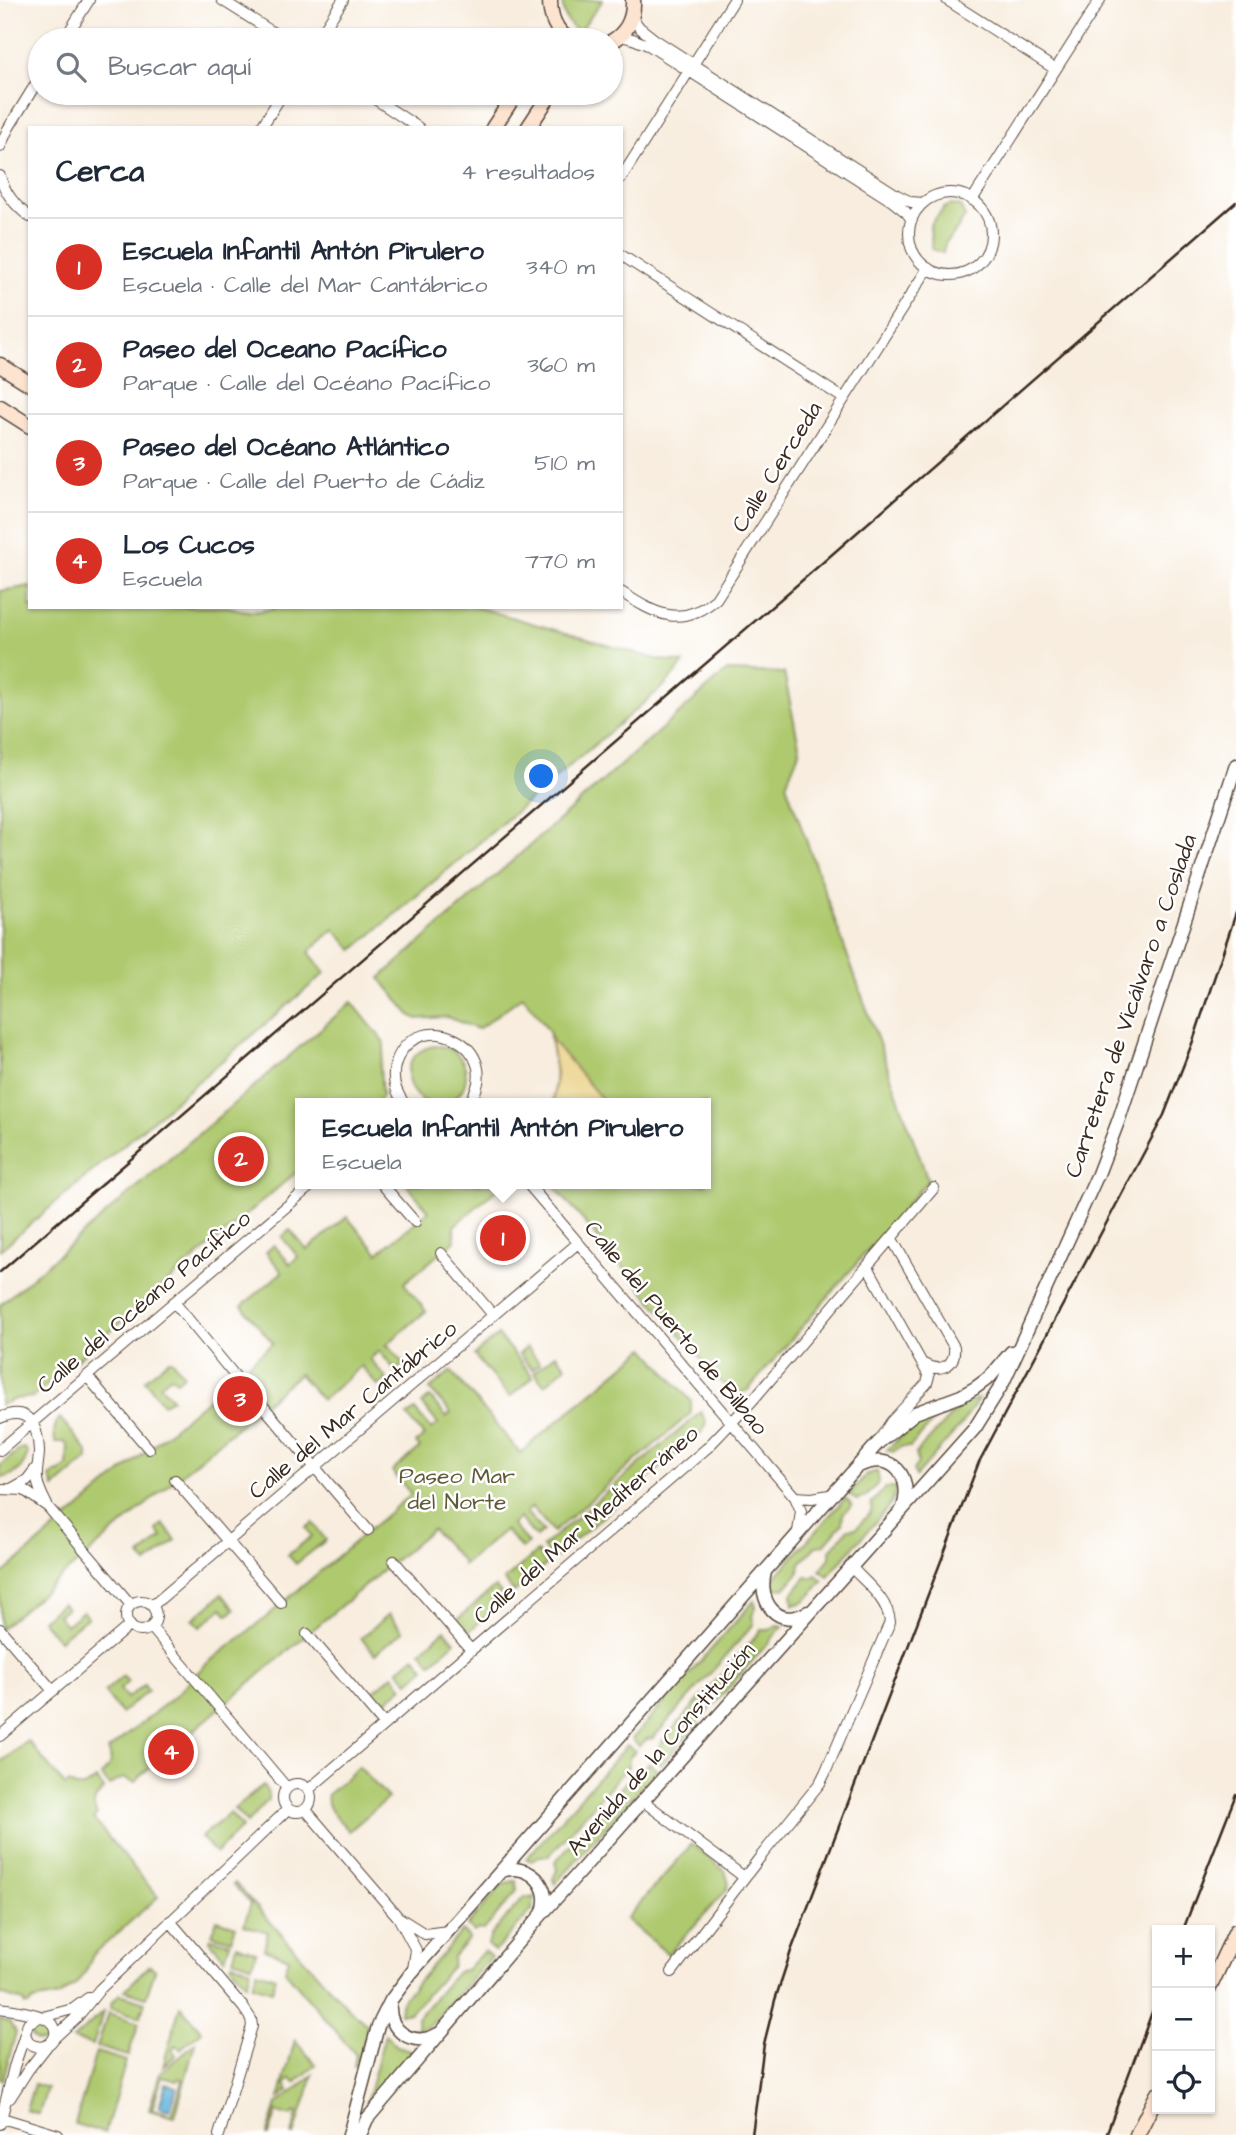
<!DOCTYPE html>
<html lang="es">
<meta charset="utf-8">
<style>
body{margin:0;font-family:"Architects Daughter",sans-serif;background:#f6f6f7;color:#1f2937}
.controls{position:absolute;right:21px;bottom:21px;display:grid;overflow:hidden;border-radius:0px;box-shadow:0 2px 5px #0004}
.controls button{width:63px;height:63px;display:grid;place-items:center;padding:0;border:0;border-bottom:2px solid #e0e1e3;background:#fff;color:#1f2937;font:35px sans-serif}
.you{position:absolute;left:542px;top:777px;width:24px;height:24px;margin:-18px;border:5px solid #fff;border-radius:50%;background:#1a73e8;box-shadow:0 0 0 10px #1a73e833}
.badge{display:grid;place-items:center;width:46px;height:46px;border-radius:50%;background:#d93025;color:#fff;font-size:23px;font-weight:700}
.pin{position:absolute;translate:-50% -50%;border:4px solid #fff;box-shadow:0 2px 7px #0006}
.popup{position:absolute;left:295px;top:1098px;width:416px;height:91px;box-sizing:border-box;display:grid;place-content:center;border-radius:0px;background:#fff;filter:drop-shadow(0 2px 5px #0005);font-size:23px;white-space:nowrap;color:#747a83}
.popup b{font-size:26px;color:#1f2937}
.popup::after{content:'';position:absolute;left:50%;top:100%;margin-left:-14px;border:14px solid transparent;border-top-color:#fff}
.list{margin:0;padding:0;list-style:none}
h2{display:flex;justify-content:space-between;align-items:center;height:91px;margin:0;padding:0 28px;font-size:30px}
h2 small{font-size:23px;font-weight:400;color:#747a83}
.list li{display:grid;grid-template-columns:46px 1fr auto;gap:21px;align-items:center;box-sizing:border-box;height:98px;padding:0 28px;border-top:2px solid #e0e1e3}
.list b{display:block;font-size:26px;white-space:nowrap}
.list p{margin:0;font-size:23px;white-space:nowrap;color:#747a83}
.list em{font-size:23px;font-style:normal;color:#747a83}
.icon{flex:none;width:38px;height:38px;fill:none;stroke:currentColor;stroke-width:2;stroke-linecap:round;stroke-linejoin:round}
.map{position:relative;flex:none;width:1236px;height:2135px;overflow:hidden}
.search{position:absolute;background:#fff;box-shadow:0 2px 5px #0004;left:28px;top:28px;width:595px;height:77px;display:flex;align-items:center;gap:18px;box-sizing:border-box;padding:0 24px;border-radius:38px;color:#747a83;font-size:26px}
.panel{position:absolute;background:#fff;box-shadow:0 2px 5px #0004;left:28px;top:126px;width:595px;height:483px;border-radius:0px}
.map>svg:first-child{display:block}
.green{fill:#aec96e;stroke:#747a46;stroke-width:2;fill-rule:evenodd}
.sand{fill:#eeda9e;stroke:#94825e;stroke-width:2}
.water{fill:#60b3dc;stroke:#4e6e7d;stroke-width:2}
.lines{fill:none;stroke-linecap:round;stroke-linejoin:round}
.minor-casing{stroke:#57473b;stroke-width:12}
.tertiary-casing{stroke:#57473b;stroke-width:15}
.secondary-casing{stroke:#57473b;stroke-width:17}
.minor{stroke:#fff;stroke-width:10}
.tertiary{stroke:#fff;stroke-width:12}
.secondary{stroke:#fde4d1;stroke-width:14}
.rail{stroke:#3b2a1e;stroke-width:2.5}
.labels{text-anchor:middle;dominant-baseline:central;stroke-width:5;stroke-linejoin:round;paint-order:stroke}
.street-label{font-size:23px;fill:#3b2a1e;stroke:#fff}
.park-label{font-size:23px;fill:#5e5a36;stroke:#fff}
</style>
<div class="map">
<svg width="1236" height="2135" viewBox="0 0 1236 2135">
<rect width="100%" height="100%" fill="#fff"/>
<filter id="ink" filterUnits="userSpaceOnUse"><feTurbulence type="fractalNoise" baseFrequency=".0143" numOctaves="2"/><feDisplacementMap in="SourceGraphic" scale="14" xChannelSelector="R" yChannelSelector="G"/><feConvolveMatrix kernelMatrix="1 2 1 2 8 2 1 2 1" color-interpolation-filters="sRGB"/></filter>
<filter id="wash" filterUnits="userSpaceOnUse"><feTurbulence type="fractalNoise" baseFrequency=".00686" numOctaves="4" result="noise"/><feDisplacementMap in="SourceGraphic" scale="28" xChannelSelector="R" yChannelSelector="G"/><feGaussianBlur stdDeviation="1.57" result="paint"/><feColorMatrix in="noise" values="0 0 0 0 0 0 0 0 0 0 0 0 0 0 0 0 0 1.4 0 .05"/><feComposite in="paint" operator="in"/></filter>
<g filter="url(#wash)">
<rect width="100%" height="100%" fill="#f8edde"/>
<!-- green -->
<path class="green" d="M563 0H603L579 32C567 24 562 15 563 0Z
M951 205 960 206 965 217C960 222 959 227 955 232 948 240 944 241 943 253L932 249 930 225 944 208Z
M30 586V607H229C245 612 261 614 276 607H476L656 659 684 663 666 684 353 950 334 929 309 952 325 973 0 1250V591Z
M727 671 784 673 800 750 786 784 928 1180 748 1390 738 1394 727 1389 552 1184H706V1103H553C556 1080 559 1054 549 1032 543 1020 531 1008 523 996L478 1029 447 1017 417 1019 411 1016 380 978Z
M352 1002 384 1042V1052L380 1066 382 1096 377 1103H300V1169L33 1397 15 1399 0 1405V1305Z
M408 1075a29 29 0 1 1 58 0a29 29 0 1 1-58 0Z
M406 1184H503L454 1226 455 1241 404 1283 426 1311 385 1346 388 1345 404 1364 396 1371 379 1351 370 1359 387 1379 378 1386 361 1366 322 1400 299 1374 0 1629V1576L273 1343 242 1306 282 1272 266 1252 274 1245 290 1264 298 1257 282 1237 290 1230 307 1250 347 1217 378 1253 429 1211Z
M498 1335 533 1377 510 1397 474 1355Z
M527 1347 540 1363 532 1369 519 1354Z
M645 1348 691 1401V1413L553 1532 532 1507 526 1512 543 1531 536 1537 519 1518 512 1525 528 1543 522 1549 505 1530 463 1565 462 1561 432 1529 141 1775 135 1782 123 1778 109 1785 101 1775C109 1768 114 1761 108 1750L174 1697 205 1665 257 1625 411 1494 392 1471 420 1448 416 1443 424 1436 407 1416 415 1410 431 1429 438 1424 422 1404 430 1397 446 1417 451 1413 430 1389 451 1371 520 1453Z
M556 1354 566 1366 545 1385 534 1372Z
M169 1360H172L184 1375 176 1381 171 1376 160 1385 172 1399 163 1404 145 1380Z
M979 1398 960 1426 916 1476 913 1470 918 1463 916 1453 960 1406Z
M701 1412 706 1422 702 1432 553 1559 542 1547Z
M941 1413 910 1447H900L893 1452 887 1450C904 1433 918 1421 941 1413Z
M60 1418 88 1452V1459L54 1488 50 1477 57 1472 59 1473 67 1466 68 1446 64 1442H55C54 1432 53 1426 60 1418Z
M24 1448 28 1452C25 1467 16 1476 0 1478V1466L20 1449Z
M877 1471 879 1482 866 1497 856 1500 849 1494 866 1475Z
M885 1488H896L892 1503 828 1576 820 1570 830 1558V1550L848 1529 856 1528 871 1512 872 1503Z
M845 1498 852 1505 843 1514 842 1524 824 1545 816 1546 800 1563 799 1572 785 1588 774 1589V1580L777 1575Z
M313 1523 326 1540 296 1564 288 1555 312 1536 306 1528Z
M163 1524 176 1540 147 1564 140 1556 162 1537 157 1530Z
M537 1552 547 1564 514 1592 504 1580Z
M816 1575 823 1581 804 1602 793 1605 792 1594 806 1577 812 1578Z
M495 1587 506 1599 468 1632H465L455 1621Z
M222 1594 235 1609 228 1615 222 1608 200 1627 193 1619Z
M754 1601 756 1606 752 1616 754 1624 653 1738 647 1739 639 1746 632 1739Z
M62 1603 67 1608 58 1615 66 1625 83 1611 88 1617 59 1640 42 1620Z
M389 1614 403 1631 375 1654 361 1638Z
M777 1625 783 1626 661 1765 654 1758 659 1751 660 1744 761 1630H769Z
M445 1630 455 1642 431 1663 421 1651Z
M415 1656 425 1668 409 1682 398 1670Z
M393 1675 403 1687 379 1707 369 1695Z
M123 1676 128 1682 120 1689 127 1698 144 1685 148 1691 121 1713 104 1692Z
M28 1741 65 1786 69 1783C79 1791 87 1787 96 1779L104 1789C96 1797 90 1804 97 1815L93 1819 158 1897 93 1955 86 1971 75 1985 59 1996 33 2001 29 2005H25L23 2001 0 1994V1763Z
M627 1745 635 1751 629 1757V1765L549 1856H539L532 1861 526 1859Z
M649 1763 657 1770 555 1884 553 1879 557 1870 555 1862 600 1811 604 1813 611 1805 608 1802 636 1771 643 1770Z
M359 1767 388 1798 349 1831C340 1820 324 1809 328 1794Z
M263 1785 268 1793V1800L247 1823 234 1809Z
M230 1813 242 1827 216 1853 201 1837Z
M692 1844 725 1871 729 1884 726 1891 668 1954 626 1919Z
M516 1880 517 1891 484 1930 478 1929 474 1932 467 1926 502 1885Z
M235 1883 348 2008 368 2026 357 2067 354 2066 356 2055 285 1971 289 1958 264 1949 268 1932 244 1925 251 1903 233 1885Z
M524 1897 529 1898 535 1897 532 1910 495 1951 488 1945 491 1935Z
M217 1920 236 1926 231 1940 212 1934Z
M462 1931 469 1938 453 1957 452 1966 410 2013H399L400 2006 405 1996Z
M211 1938 230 1943 225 1959 210 1941Z
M237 1945 256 1952 252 1965 233 1959Z
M484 1951 491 1957 430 2026 418 2030 417 2018 458 1971 466 1970Z
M232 1963 251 1969 246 1984 231 1966Z
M150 1965 155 1970 146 1997 125 1990Z
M257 1971 276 1977 272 1991 252 1985Z
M120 1994 145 2002 140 2017 110 2008 111 2003Z
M180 2006 202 2031 180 2049 177 2045 172 2049 176 2055 163 2066Z
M103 2012 93 2045 73 2039Z
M108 2013 139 2023 128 2056 97 2047Z
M0 2019 11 2023 16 2032 3 2080 0 2079Z
M31 2032a10 10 0 1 1 20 0a10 10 0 1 1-20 0Z
M385 2034 397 2046 413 2051 366 2105Z
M295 2040 316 2065 295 2083 291 2079 285 2084 289 2090 279 2098Z
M195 2043 175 2117 149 2110 160 2073ZM162 2077 178 2081 179 2078 183 2080 172 2115 152 2109Z
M96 2052 126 2061 105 2133 75 2124Z
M313 2075 294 2135H292L297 2113 294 2112 292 2116 277 2112 269 2135H267L277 2104Z
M34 2084 47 2088 39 2114 26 2110Z"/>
<!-- sand -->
<path class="sand" d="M550 1038 605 1103H553L556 1073Z"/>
<!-- water -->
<path class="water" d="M166 2084 177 2087 170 2110 159 2107Z"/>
</g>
<g filter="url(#ink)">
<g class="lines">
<!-- minor casing -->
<g class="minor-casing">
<path id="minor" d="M222 0 285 40
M947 0 1055 69
M632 18 640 28 654 39 897 195 911 202 923 203
M620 36 633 39 650 46 892 201 906 212 912 220
M64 40 89 0
M317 40 343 0
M366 93 419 128
M261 128 283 93
M0 147 8 129 40 77
M0 176C5 194 15 206 30 217
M621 178 734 0
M909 234a41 41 0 1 1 82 0a41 41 0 1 1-82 0Z
M972 200 1100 0
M621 255 843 398
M621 592C655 614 681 629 716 599L928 268
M404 1103C395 1091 391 1077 396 1062 418 1003 508 1047 469 1103
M382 1184 415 1222
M528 1184 795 1497 801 1511 798 1532
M892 1239 954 1347C956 1366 940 1373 924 1364
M441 1253 493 1315
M868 1267 929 1376 927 1383 891 1422 880 1439
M174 1302 235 1376
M87 1376 149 1449
M263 1406 368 1530
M0 1418C28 1405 38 1425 39 1451 39 1461 36 1470 37 1479 38 1488 43 1497 47 1505
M0 1450 313 1184
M175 1480 281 1603
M0 1489 24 1490 48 1507 131 1605
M11 1489 27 1480 37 1467
M795 1497 812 1498 835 1494
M394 1561 471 1650
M126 1616a15 15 0 1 1 30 0a15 15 0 1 1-30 0Z
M152 1606 578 1243
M151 1627 287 1788
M0 1629 53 1691
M307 1634 384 1724
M0 1736 130 1625
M283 1798a14 14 0 1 1 28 0a14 14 0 1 1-28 0Z
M308 1790 707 1448 752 1401 934 1188
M643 1801 744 1877
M306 1810 398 1917 416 1950 413 1969
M398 1917 425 1934 448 1931
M170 1921 243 2007 251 2019 252 2026 219 2135
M672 1972 761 1856 820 1783 825 1773 890 1622C888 1599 865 1582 850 1566
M0 2008C12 2010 39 2013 48 2020 65 2031 49 2056 29 2043L25 2034 28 2023 40 2017
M43 2017 73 2009 88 1998
M54 2038 78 2016 100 1989 288 1809
M10 2098 28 2070 47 2046
M2 2118 58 2135
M0 2124 14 2067 25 2034"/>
</g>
<!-- tertiary casing -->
<g class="tertiary-casing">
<path id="tertiary" d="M859 1466C893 1451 913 1476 903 1508
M765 1572C757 1602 778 1630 808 1612
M501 1871C529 1862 554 1886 542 1914
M390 2004C388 2032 414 2048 438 2034
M349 2135 378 2026 391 2000 412 1972 878 1443 915 1413 961 1396 975 1388 990 1377 1011 1352
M360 2135 367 2119 542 1914 975 1428 1003 1383 1098 1174 1119 1119 1236 765"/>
</g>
<!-- secondary casing -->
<g class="secondary-casing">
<path id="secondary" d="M550 0C550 17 555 30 569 40
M611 42C627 33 634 19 633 0
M493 128 516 93
M528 128 551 93
M0 365 30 384
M0 407 30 426
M1210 1986 1236 1931
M1137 2135 1157 2095"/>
</g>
<!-- minor -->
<use href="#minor" class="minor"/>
<!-- tertiary -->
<use href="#tertiary" class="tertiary"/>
<!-- secondary -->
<use href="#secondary" class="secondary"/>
<!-- rail -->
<path class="rail" d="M0 1272 798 584 1236 202
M1183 1930 1236 1794
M752 2135 764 2044 775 2000 791 1951 979 1462 1164 1115 1193 1041 1236 913
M1106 2135 1157 1999"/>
</g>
</g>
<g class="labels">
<!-- street labels -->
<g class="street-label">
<text transform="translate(777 467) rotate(-58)">Calle Cerceda</text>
<text transform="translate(1131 1006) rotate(-71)">Carretera de Vicálvaro a Coslada</text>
<text transform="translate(144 1302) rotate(-40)">Calle del Océano Pacífico</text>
<text transform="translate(676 1328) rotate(50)">Calle del Puerto de Bilbao</text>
<text transform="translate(353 1410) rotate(-40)">Calle del Mar Cantábrico</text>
<text transform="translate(586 1525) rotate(-41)">Calle del Mar Mediterráneo</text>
<text transform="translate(661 1749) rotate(-49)">Avenida de la Constitución</text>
</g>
<!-- park labels -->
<g class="park-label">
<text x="457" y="1476">Paseo Mar<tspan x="457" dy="26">del Norte</tspan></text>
</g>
</g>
</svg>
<div class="controls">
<button>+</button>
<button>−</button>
<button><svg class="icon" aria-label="locate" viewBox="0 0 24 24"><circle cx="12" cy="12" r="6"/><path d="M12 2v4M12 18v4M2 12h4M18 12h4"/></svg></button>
</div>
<div class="you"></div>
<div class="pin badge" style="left:503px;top:1238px">1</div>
<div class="popup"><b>Escuela Infantil Antón Pirulero</b>Escuela</div>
<div class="pin badge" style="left:241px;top:1159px">2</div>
<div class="pin badge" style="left:240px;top:1399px">3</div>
<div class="pin badge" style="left:171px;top:1752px">4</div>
<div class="search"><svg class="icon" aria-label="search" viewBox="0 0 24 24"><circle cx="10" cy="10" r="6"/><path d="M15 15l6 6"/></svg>Buscar aquí</div>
<section class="panel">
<h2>Cerca<small>4 resultados</small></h2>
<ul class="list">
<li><span class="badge">1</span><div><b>Escuela Infantil Antón Pirulero</b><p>Escuela · Calle del Mar Cantábrico</p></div><em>340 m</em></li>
<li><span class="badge">2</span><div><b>Paseo del Oceano Pacífico</b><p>Parque · Calle del Océano Pacífico</p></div><em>360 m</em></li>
<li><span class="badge">3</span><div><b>Paseo del Océano Atlántico</b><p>Parque · Calle del Puerto de Cádiz</p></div><em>510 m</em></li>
<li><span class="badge">4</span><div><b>Los Cucos</b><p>Escuela</p></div><em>770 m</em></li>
</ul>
</section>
</div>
